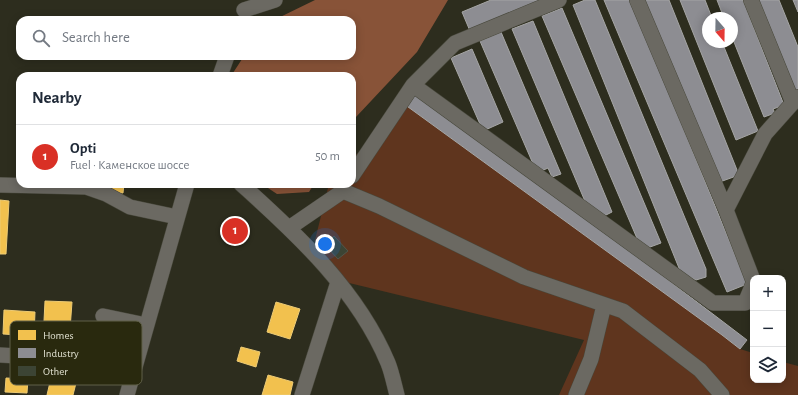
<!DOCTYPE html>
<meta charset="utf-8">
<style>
body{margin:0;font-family:"Alegreya Sans",sans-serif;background:#f6f6f7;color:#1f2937}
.controls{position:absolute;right:12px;bottom:12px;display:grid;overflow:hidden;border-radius:8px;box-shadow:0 2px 10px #0003}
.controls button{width:36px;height:36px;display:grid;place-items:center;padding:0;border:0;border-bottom:1px solid #e0e1e3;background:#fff;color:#1f2937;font:20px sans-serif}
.compass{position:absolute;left:702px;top:12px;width:36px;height:36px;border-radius:50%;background:#fff;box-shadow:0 2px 10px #0003;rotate:160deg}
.you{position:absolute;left:325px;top:244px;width:14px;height:14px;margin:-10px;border:3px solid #fff;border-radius:50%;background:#1a73e8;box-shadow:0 0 0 6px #1a73e833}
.badge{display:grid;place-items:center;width:26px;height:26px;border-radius:50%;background:#d93025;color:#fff;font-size:13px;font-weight:700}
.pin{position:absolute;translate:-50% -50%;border:2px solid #fff;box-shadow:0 1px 4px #0006}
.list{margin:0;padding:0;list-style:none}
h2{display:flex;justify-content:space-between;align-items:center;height:52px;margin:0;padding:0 16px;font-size:17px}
h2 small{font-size:13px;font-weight:400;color:#747a83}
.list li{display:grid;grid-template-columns:26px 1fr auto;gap:12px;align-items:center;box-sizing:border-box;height:64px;padding:0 16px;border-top:1px solid #e0e1e3}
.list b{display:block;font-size:15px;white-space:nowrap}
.list p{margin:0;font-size:13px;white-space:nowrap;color:#747a83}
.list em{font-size:13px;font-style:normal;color:#747a83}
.icon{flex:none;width:22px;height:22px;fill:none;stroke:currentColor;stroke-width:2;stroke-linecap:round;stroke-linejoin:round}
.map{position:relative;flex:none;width:798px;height:395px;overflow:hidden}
.search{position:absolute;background:#fff;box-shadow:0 2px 10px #0003;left:16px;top:16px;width:340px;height:44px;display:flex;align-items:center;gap:10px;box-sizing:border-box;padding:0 14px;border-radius:12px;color:#747a83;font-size:15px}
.panel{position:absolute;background:#fff;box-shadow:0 2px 10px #0003;left:16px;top:72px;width:340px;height:116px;border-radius:12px}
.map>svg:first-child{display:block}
.green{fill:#5f351e}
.forest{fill:#885338}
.homes{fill:#f2c14e;stroke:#edcb75}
.industry{fill:#8d8d92;stroke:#a6a6a5}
.building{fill:#3c4434;stroke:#52564b}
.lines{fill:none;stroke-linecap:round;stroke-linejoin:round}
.minor-casing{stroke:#48483c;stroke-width:16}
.minor{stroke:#6b6962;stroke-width:15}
.key{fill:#29290e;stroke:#606048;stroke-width:1}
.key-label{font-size:11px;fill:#e1e1d1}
</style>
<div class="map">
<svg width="798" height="395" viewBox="0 0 798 395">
<rect width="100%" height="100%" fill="#2d2d1e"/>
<!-- green -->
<path class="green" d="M404 104 722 335 740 349 753 353V380H783V362L798 366V395H559L584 340 341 281 315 240 329 184H352V159Z"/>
<!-- forest -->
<path class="forest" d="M315 0H448L417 52 356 117 352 123V76H231L244 56H352V20H274Z
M262 184H314L309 192 277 194Z"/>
<!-- homes -->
<path class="homes" d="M107 184H124L123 193 107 192Z
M0 200 9 201 6 254H0Z
M45 301 72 302 69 343 43 341Z
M276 302 300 309 290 339 267 332Z
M4 310 35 312 34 336 3 334Z
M241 347 260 352 256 367 237 361Z
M268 375 293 382 290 395H262Z
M6 378 28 379 27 393 5 392Z
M51 378 76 383 73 395H47Z"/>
<!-- industry -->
<path class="industry" d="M491 0H545L470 31 462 12Z
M585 0H595L706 269V277L696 280 681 273 573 5Z
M604 0H631L747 284 727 292Z
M644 0H669L739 175 717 183Z
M680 0H705L712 18H708V42H722L758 131 736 140Z
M717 0H743L784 105 773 109 775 113 764 117 732 37V18H724Z
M755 0H779L798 47V89L792 91Z
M793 0H798V12Z
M562 8 661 243 642 250 542 16Z
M533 21 612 212 602 217 587 206 512 29Z
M501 32 561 174 552 177 548 168 537 173 480 41Z
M472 49 503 122 483 131 451 58Z
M413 93 521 168 747 340 740 349 722 335 404 104Z"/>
<!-- building -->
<path class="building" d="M334 236 348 251 338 259 325 245Z"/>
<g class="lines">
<!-- minor casing -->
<g class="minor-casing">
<path id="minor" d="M559 0 455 43 413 85 713 303H745L753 284
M637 0 726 210
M751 0 793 103
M244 10 275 0
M220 76 227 56
M352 176 413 85
M241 184C298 235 358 291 388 363 392 373 394 384 397 395
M0 185 86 187 106 194 130 207 177 217
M289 228 343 191 379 206 524 277 623 311 700 370 722 395
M753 280 726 210 765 134 798 97
M103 316 146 325
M0 355 18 356 131 379
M127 395 187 184
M302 395 338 282
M576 395 591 359 604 305"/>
</g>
<!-- minor -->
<use href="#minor" class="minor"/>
</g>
<!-- legend -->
<rect x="10" y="321" width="132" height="64" rx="6" class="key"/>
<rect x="18" y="330" width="18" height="10" fill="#f2c14e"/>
<rect x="18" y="348" width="18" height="10" fill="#8d8d92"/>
<rect x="18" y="366" width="18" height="10" fill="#3c4434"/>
<g class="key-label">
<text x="43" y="339">Homes</text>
<text x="43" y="357">Industry</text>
<text x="43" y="375">Other</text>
</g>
</svg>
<div class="controls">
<button>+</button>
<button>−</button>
<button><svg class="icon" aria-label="layers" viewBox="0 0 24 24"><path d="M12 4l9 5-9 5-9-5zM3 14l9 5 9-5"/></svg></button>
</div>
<svg class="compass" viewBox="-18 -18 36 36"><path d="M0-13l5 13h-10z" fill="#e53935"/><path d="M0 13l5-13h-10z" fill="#747a83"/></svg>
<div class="you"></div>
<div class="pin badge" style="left:235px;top:231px">1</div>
<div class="search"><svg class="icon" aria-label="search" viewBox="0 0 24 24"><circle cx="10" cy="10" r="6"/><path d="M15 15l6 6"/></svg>Search here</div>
<section class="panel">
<h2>Nearby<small></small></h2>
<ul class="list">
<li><span class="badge">1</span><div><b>Opti</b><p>Fuel · Каменское шоссе</p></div><em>50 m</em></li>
</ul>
</section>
</div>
